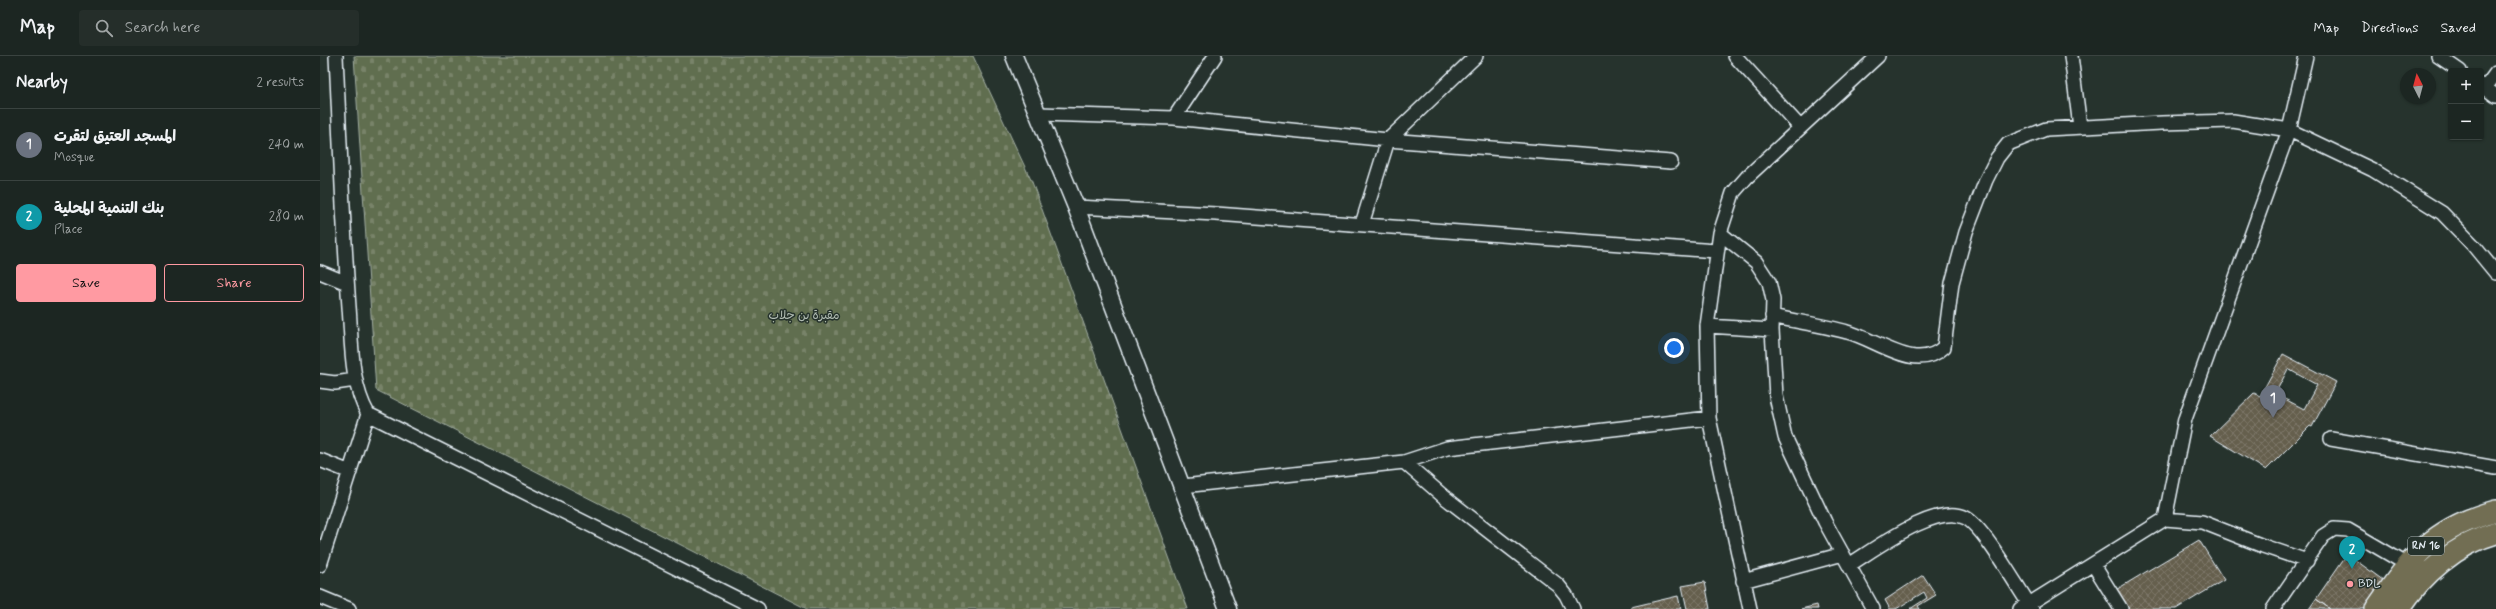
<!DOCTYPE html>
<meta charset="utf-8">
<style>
body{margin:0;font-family:Mynerve,"Playpen Sans Arabic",sans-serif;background:#252e2a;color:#f1f3f6}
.controls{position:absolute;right:12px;top:12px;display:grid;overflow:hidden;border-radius:4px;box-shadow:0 1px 3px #0004}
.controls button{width:36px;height:36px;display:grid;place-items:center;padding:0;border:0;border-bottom:1px solid #3a4340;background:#1c2622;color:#f1f3f6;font:20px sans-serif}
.compass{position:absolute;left:2080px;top:12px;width:36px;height:36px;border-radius:50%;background:#1c2622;box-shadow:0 1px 3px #0004;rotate:354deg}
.you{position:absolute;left:1354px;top:292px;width:14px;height:14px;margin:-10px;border:3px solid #fff;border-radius:50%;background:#1a73e8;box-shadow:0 0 0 6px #1a73e833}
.badge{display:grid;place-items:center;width:26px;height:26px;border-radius:50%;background:#ff9aa2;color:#fff;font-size:13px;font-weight:700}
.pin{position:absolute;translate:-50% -33px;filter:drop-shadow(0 1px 2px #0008)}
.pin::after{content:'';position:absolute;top:21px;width:14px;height:12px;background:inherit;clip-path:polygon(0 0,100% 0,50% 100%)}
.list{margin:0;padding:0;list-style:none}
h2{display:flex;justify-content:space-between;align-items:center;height:52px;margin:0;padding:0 16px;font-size:17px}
h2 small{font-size:13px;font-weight:400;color:#a0a5a5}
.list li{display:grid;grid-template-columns:26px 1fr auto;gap:12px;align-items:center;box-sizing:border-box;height:72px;padding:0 16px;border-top:1px solid #3a4340}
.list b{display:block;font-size:15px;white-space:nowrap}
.list p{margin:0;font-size:13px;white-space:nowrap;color:#a0a5a5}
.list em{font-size:13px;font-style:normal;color:#a0a5a5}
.actions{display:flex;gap:8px;padding:12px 16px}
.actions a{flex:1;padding:9px 0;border:1px solid #ff9aa2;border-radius:4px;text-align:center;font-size:14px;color:#ff9aa2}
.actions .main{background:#ff9aa2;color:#111}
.icon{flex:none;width:22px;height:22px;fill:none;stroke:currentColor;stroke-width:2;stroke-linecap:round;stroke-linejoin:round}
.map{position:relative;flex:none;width:2176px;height:553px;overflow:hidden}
header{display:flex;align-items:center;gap:24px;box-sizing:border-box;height:56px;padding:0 20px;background:#1c2622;border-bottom:1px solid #3a4340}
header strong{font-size:19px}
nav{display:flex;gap:22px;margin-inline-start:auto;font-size:14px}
.search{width:280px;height:36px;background:#252e2a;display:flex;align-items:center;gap:10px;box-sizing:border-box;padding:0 14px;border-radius:4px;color:#a0a5a5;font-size:15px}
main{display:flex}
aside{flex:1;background:#1c2622}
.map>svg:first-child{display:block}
.cemetery{fill:url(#cemetery-stones);stroke:#a4b0a4}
.building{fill:url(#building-cross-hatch);stroke:#e8f1f8;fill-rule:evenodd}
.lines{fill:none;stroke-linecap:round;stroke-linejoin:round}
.minor-casing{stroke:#e8f1f8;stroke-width:16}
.tertiary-casing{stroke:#e8f1f8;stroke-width:19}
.primary-casing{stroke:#e8f1f8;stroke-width:24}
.minor{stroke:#26332d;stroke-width:13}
.tertiary{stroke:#26332d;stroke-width:16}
.primary{stroke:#726e52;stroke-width:21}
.poi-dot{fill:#ff9aa2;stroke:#26332d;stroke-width:1.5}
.labels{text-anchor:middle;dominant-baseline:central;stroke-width:3;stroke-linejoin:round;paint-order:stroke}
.shield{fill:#26332d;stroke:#aeb8bb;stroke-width:1}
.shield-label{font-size:11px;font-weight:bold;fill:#e8f1f8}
.park-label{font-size:12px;fill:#b2bdb4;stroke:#26332d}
.poi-label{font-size:12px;fill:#e8f1f8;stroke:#26332d;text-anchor:start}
</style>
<header>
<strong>Map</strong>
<div class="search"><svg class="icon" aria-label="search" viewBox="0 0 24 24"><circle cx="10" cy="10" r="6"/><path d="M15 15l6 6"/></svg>Search here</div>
<nav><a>Map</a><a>Directions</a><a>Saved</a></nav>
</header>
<main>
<aside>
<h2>Nearby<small>2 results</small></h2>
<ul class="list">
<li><span class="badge" style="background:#6b7280">1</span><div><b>المسجد العتيق لتقرت</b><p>Mosque</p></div><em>240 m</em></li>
<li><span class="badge" style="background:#0f9aa8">2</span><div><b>بنك التنمية المحلية</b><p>Place</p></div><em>280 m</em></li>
</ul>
<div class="actions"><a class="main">Save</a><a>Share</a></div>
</aside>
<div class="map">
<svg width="2176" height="553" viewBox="0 0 2176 553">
<defs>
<pattern id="cemetery-stones" width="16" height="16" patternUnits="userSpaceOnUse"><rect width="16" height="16" fill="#616e4f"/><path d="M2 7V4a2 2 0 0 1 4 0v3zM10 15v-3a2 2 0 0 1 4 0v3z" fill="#788369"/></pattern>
<pattern id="building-cross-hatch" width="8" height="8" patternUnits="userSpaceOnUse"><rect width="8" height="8" fill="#655e4e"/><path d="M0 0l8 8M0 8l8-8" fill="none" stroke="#7b7668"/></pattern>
</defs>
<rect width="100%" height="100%" fill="#26332d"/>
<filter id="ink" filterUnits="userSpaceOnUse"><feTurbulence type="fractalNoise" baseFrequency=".025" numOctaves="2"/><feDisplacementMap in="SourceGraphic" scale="8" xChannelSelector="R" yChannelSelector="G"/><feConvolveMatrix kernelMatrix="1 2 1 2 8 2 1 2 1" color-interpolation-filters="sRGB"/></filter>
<g filter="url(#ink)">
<!-- cemetery -->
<path class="cemetery" d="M34 0H653L712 126 868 553H487L56 334Z"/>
<!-- building -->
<path class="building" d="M1963 298 2016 326 1992 371 1990 370 1946 414 1890 380 1934 337 1940 340ZM1968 313 1997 329 1984 353 1955 338Z
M1879 484 1904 524 1856 553H1805L1794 535Z
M2027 498 2067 527 2049 553H2010L1996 543Z
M1603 519 1616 539 1598 550 1600 553H1590L1607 542 1604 536 1576 553H1570L1565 544Z
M1385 526 1390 553H1367L1362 530Z
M1358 540 1361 553H1311V551Z
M1996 543 2010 553H1989Z
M1497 549 1498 553H1481Z"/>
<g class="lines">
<!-- minor casing -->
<g class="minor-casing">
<path id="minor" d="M16 0C20 84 23 168 29 251 32 287 30 326 48 358L438 553
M1415 0 1480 71
M1751 0 1760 71
M2118 0 2140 15
M2161 29 2176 40
M2165 32 2176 17
M719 58 854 62 1068 84 1156 0
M854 62 895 0
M756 151 896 158 1396 195
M1042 168 1068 84 1351 106
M1400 177 1436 206 1449 226 1453 244 1452 274 1456 340 1465 381 1505 466 1553 553
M0 216 27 227
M1452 260C1477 266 1503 269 1527 276 1557 283 1596 318 1624 291L1632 227 1646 176 1666 124 1677 102 1688 88 1726 73 1842 67 1913 65 1969 74 2053 114 2122 157 2153 189 2176 217
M1387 270 1452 274
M0 325 15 327 35 324
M2011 383 2176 412
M0 404 30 416
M1084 406 1127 392 1389 362
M863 430 1084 406 1123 440 1238 529 1246 539 1253 553
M1845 463 1882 466 1943 490 1987 505
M1773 508 1801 553
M0 509 48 358
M1529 509C1555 493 1617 446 1646 462 1664 472 1696 529 1709 548L1700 553
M1423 525 1523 498
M0 541 29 553
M1430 553 1389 362 1387 270 1400 177 1413 137 1427 121 1558 0
M1712 553 1709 548 1845 463 1865 363 1969 74 1986 0
M1953 553 2003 480 2014 473 2028 474 2088 509"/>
</g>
<!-- tertiary casing -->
<g class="tertiary-casing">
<path id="tertiary" d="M694 0 756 151 908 553"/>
</g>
<!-- primary casing -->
<g class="primary-casing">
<path id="primary" d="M2056 553C2092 501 2112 472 2176 455
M2079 553C2101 519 2136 488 2176 477"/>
</g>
<!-- minor -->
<use href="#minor" class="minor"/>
<!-- tertiary -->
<use href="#tertiary" class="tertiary"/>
<!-- primary -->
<use href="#primary" class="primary"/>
</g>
</g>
<!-- markers -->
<circle class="poi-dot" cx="2030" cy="528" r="4"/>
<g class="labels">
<!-- shield labels -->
<rect class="shield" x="2088" y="481" width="36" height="18" rx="3"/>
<g class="shield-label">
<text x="2106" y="490">RN 16</text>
</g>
<!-- park labels -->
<g class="park-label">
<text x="484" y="260">مقبرة بن جلاب</text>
</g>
<!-- poi labels -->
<g class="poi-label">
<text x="2038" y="528">BDL</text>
</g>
</g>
</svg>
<div class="controls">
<button>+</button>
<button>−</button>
</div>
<svg class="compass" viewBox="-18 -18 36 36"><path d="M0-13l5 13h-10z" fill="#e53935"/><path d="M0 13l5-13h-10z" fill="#a0a5a5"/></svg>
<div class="you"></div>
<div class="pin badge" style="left:1953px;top:362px;background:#6b7280">1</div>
<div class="pin badge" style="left:2032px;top:513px;background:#0f9aa8">2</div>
</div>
</main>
